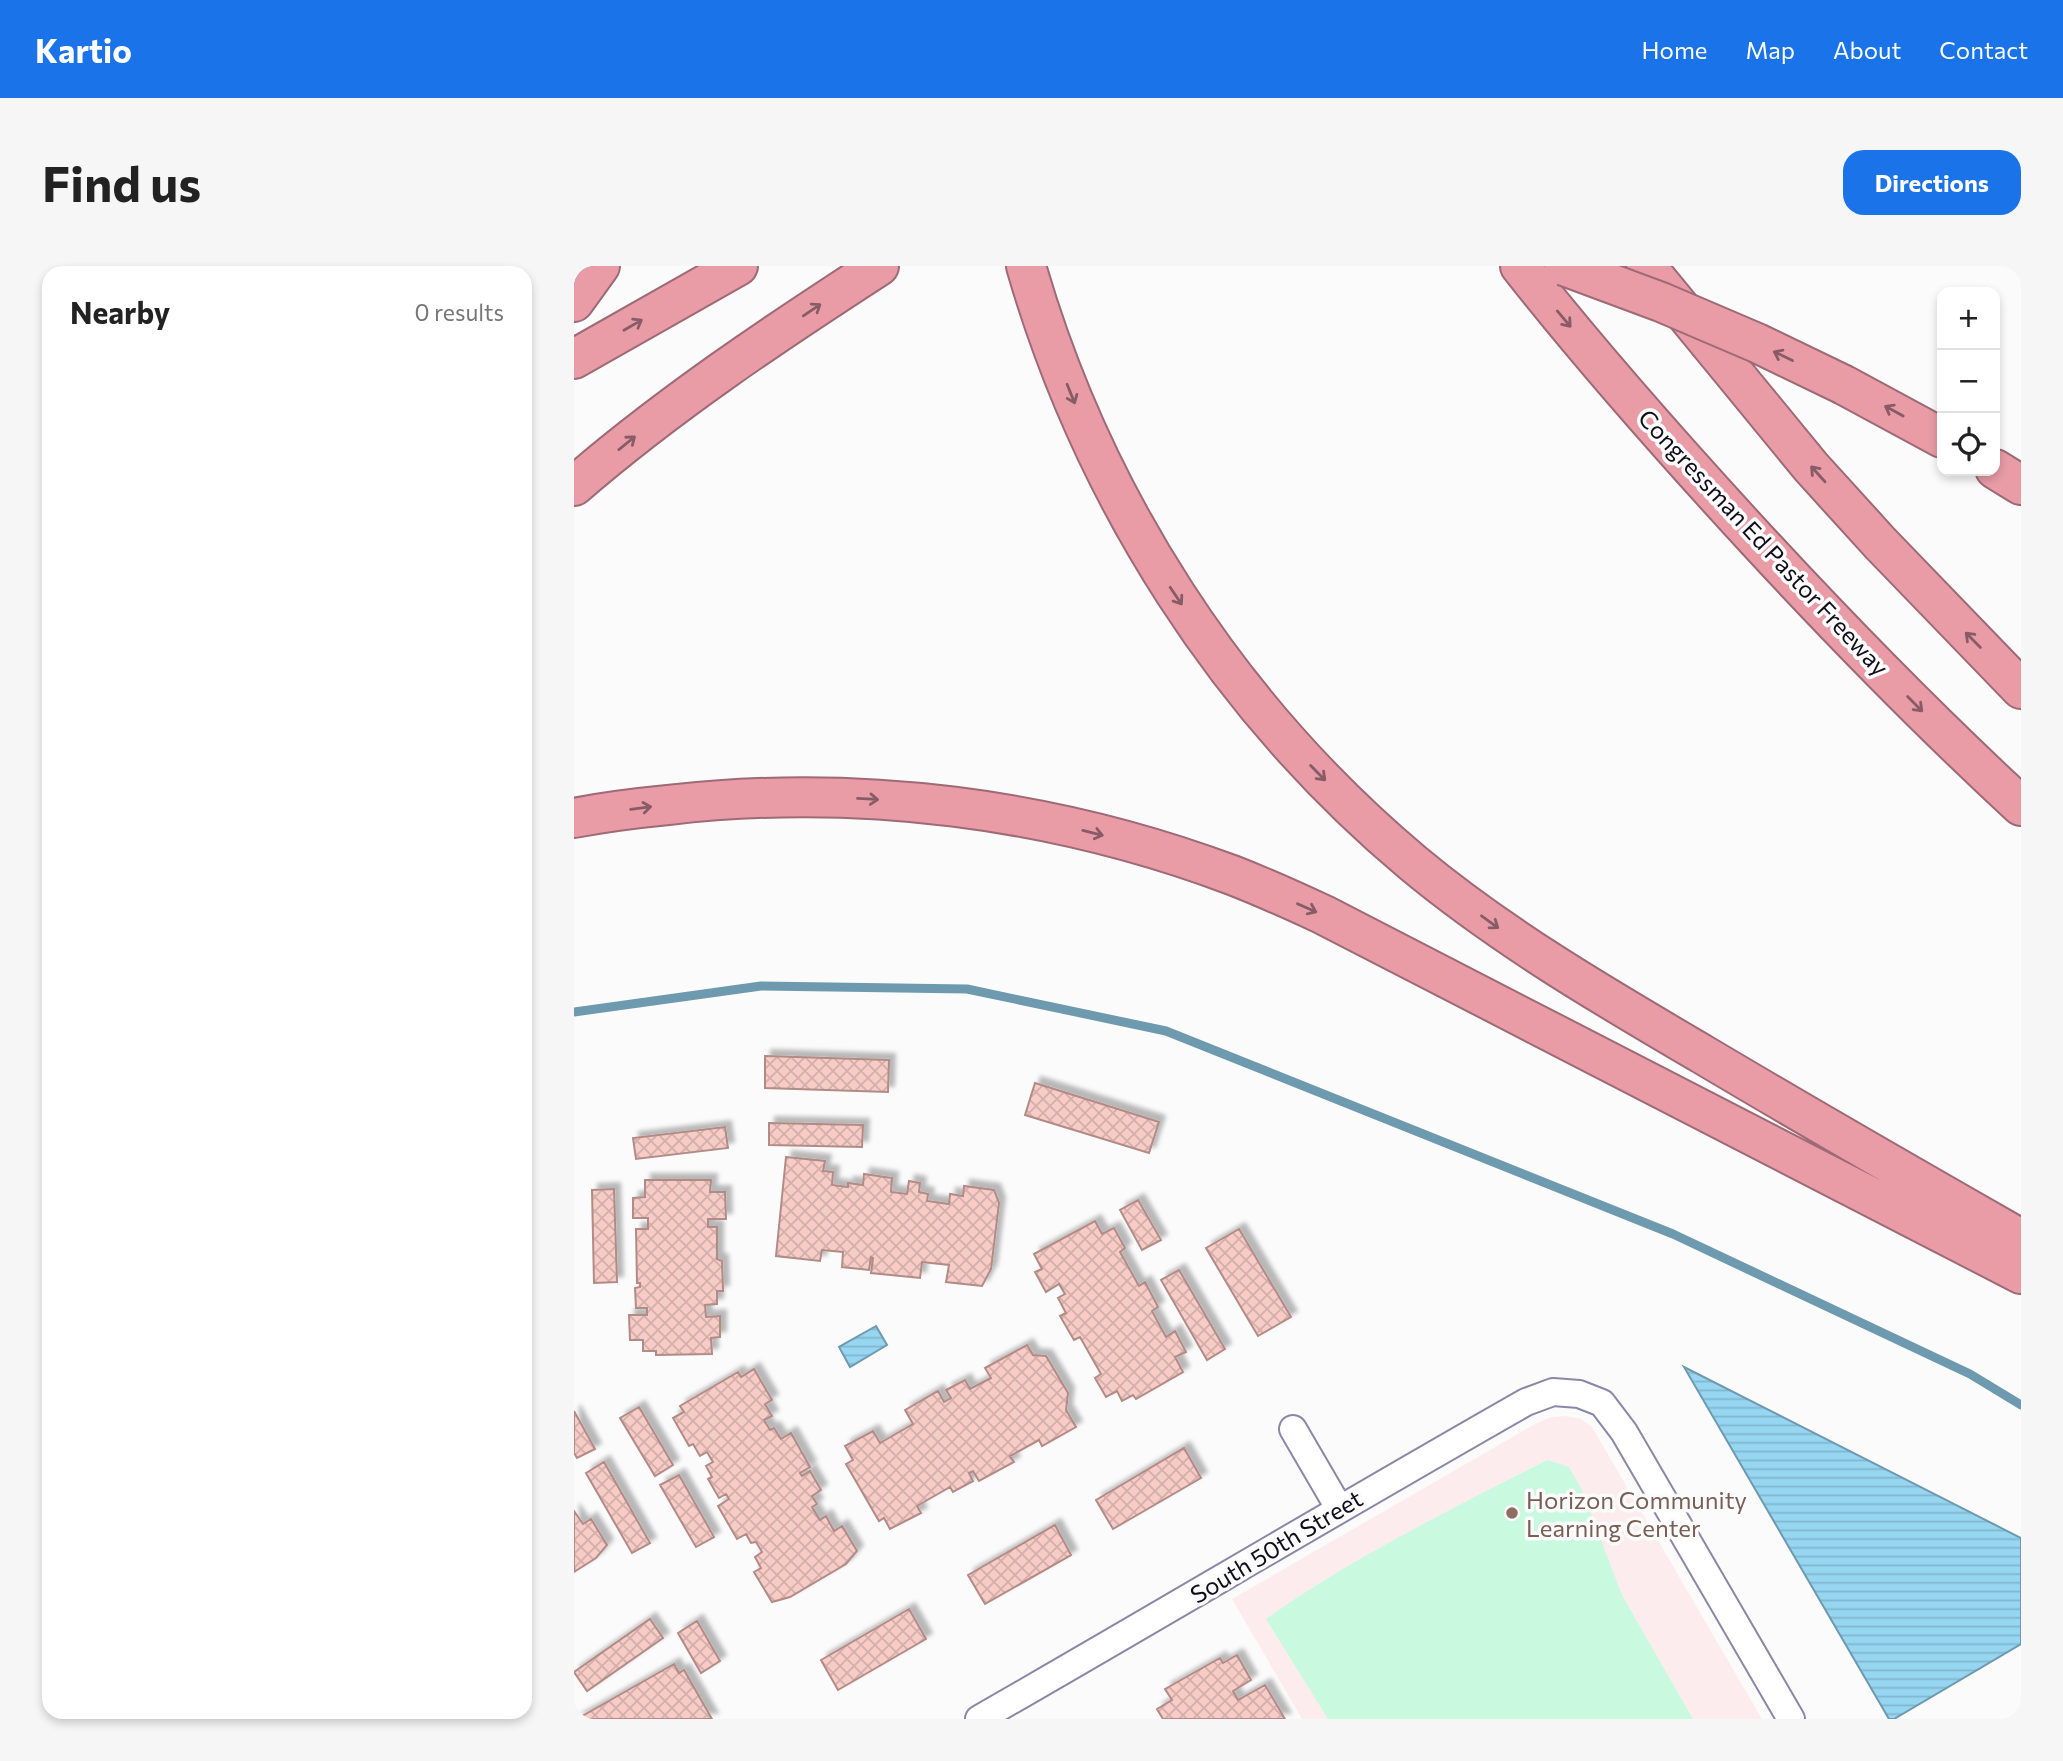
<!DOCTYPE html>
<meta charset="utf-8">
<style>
body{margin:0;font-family:Commissioner,sans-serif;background:#f6f6f6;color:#222}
.controls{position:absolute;right:21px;top:21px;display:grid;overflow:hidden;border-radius:14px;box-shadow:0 4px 10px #0003}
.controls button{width:63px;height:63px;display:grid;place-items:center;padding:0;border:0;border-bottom:2px solid #e0e0e0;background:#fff;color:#222;font:35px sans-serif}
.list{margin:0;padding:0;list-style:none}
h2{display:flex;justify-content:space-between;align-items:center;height:91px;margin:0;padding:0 28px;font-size:30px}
h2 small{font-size:23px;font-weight:400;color:#767676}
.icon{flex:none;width:38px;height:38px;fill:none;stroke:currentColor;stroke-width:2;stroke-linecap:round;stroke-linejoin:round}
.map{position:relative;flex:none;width:1447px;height:1453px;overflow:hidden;border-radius:21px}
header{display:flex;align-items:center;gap:42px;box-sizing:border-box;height:98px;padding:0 35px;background:#1a73e8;color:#fff}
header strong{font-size:33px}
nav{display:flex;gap:38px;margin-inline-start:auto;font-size:24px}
.intro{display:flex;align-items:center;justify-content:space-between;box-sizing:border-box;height:168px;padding:0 42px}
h1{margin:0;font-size:49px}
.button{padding:18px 32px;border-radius:21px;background:#1a73e8;color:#fff;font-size:24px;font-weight:700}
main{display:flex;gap:42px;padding:0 42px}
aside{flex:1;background:#fff;border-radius:21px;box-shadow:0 4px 10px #0003}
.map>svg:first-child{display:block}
.education{fill:#fdecee}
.grass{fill:#c9fae0}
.water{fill:url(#water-rules);stroke:#6e9ab0;stroke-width:2}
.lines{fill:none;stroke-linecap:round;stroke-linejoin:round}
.stream{stroke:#6e9ab0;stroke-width:9}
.building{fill:url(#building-cross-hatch);stroke:#b38b86;stroke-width:2;filter:url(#shadow)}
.minor-casing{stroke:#8c86a7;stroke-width:30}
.highway-casing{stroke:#9d6a75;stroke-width:42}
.minor{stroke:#fff;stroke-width:26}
.highway{stroke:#e99ca6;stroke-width:38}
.highway-bridge-casing{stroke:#9d6a75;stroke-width:42;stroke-linecap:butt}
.highway-bridge{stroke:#e99ca6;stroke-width:38}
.oneway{stroke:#875c67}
.education-dot{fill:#8d6e63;stroke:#fbfbfb;stroke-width:2.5}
.labels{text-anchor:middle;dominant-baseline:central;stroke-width:7;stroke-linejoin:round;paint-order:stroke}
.street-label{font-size:24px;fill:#0f0d19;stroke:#fbfbfb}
.education-label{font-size:24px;fill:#785e54;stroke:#fbfbfb;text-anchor:start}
</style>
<header>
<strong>Kartio</strong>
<nav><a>Home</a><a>Map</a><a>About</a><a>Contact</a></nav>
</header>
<div class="intro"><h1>Find us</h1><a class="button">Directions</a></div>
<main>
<aside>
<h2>Nearby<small>0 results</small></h2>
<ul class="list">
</ul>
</aside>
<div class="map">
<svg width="1447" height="1453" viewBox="0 0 1447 1453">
<defs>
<pattern id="water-rules" width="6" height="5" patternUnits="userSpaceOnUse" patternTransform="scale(1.75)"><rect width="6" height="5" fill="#97d6f1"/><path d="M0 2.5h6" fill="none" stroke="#81b6ce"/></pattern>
<pattern id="building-cross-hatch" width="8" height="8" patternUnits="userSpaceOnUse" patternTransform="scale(1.75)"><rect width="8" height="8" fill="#f7ccc6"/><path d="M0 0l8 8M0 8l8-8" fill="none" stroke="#d3aeaa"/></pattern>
<filter id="shadow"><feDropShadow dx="6" dy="-6" stdDeviation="2" flood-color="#0004"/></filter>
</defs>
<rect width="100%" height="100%" fill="#fbfbfb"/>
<!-- education -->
<path class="education" d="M992 1150 1007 1153 1018 1161 1188 1453H728L658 1333 961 1158 977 1151Z"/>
<!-- grass -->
<path class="grass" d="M973 1194 995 1201 1007 1222 1048 1329 1119 1453H754L692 1353C779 1291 878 1243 973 1194Z"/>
<!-- water -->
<path class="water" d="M302 1060 313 1079 276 1101 265 1081Z
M1110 1101 1447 1272V1378L1320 1453H1315Z"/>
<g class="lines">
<!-- stream -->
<path class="stream" d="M0 746 187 720 393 723 592 765 1099 968 1396 1108 1447 1139"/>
</g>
<!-- building -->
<path class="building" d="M191 790 315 794 314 826 191 822Z
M461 817 585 856 575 887 451 849Z
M195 857 289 859 288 881 195 879Z
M151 861 154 882 62 893 59 872Z
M212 891 251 895 249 905 259 906 258 919 274 921V917L289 919 290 908 318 912 317 926 333 928 335 915 346 917 345 926 354 928 353 935 375 938 376 928 389 930 390 920 420 924 425 937 417 1003 408 1020 372 1016 375 999 348 996 346 1012 297 1007 299 992 297 991 295 1004 268 1001 269 986 248 984 246 995 202 990Z
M71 914H137L136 926H151L152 953H134V961H143V993L148 995 149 1025H143V1038L131 1039 132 1051 146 1050V1071L137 1072 138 1088 82 1089V1085H69V1074H56L55 1049H73V1042H62L61 1022 66 1021V1017H63L62 963H74V952H59V932L71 931Z
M40 923 43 1016 20 1017 18 924Z
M564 934 587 974 568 984 546 944Z
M521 955 528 968 540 962 551 982 546 986 565 1020 571 1016 584 1041 578 1045 592 1071 601 1065 612 1086 601 1091 609 1106 562 1133 559 1129 548 1135 543 1125 532 1131 521 1112 527 1108 506 1071 500 1074 486 1050 492 1047 484 1032 491 1028 485 1018 472 1026 461 1006 468 1003 460 988Z
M665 963 717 1051 684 1070 632 982Z
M605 1004 651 1083 633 1094 587 1014Z
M453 1079 459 1089 472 1090 494 1127 492 1144 502 1161 468 1180 465 1174 436 1190 440 1196 405 1215 399 1205 395 1207 399 1215 379 1226 376 1221 343 1240 347 1247 316 1263 310 1252 305 1255 272 1198 279 1194 271 1180 299 1165 306 1177 339 1158 331 1144 364 1125 370 1136 377 1132 372 1124 391 1114 396 1123 417 1112 411 1102Z
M180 1103 198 1134 191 1138 198 1150 190 1154 196 1164 200 1162 207 1173 217 1167 236 1201 226 1207 228 1210 236 1205 247 1224 238 1230 243 1238 238 1241 246 1254 252 1250 260 1265 268 1260 283 1285 272 1298 216 1331 198 1336 180 1306 187 1302 181 1291 188 1286 182 1276 177 1277 172 1268 163 1273 144 1240 155 1233 152 1228 145 1232 134 1213 138 1211 132 1200 139 1196 133 1186 126 1190 119 1178 115 1180 99 1152 110 1146 106 1140 164 1106 167 1111Z
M65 1141 99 1199 81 1210 46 1152Z
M0 1145 21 1183 3 1192 0 1187Z
M610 1182 627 1212 539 1263 522 1234Z
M30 1196 76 1277 58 1287 12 1207Z
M105 1209 140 1271 122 1281 86 1219Z
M0 1245 9 1258 17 1253 33 1279 22 1292 0 1306Z
M481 1259 497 1289 411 1338 394 1309Z
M335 1343 352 1373 264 1424 247 1394Z
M76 1353 89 1372 13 1425 0 1406Z
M123 1355 146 1395 127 1407 104 1367Z
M663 1389 677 1414 659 1425 664 1434 691 1419 711 1453H589L583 1443 598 1434 591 1423 646 1392 649 1397Z
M100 1398 105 1407 110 1404 138 1453H3Z"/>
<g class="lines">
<!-- minor casing -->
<g class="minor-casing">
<path id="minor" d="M719 1163 765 1242
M405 1453C588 1348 769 1240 952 1136L979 1126 1005 1128 1028 1137 1050 1166 1217 1453"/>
</g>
<!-- highway casing -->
<g class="highway-casing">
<path id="highway" d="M452 0C519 232 654 442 839 597 928 671 1029 730 1128 788 1234 851 1340 912 1447 973
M946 0C1020 94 1101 185 1182 273 1267 365 1355 455 1447 540
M1072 0 1237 201 1306 277 1447 423
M0 36 26 0
M0 93 164 0
M1270 119 1368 172
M1421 203 1447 219
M0 220C95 138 200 68 305 0
M0 552C31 546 63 542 94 539 284 517 479 542 658 609 689 621 720 635 750 649L1447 1008"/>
</g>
<!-- minor -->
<use href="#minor" class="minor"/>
<!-- highway -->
<use href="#highway" class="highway"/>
<!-- highway-bridge casing -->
<g class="highway-bridge-casing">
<path id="highway-bridge" d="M990 0 1087 36 1183 77 1270 119"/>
</g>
<!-- highway-bridge -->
<use href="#highway-bridge" class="highway-bridge"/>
</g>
<!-- one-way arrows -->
<defs><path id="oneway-shaft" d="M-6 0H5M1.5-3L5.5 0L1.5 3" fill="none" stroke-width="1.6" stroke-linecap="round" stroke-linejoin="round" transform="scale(1.75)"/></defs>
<g class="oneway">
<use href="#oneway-shaft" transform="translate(238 44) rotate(-34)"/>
<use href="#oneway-shaft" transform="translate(990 53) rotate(50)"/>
<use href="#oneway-shaft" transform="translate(59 59) rotate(-30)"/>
<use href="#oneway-shaft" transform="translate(1209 90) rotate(-154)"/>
<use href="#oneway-shaft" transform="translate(497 128) rotate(68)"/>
<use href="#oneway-shaft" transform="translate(1320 145) rotate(-151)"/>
<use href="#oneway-shaft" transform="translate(53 177) rotate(-39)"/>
<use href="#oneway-shaft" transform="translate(1244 208) rotate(-132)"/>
<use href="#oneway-shaft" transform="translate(602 330) rotate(56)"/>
<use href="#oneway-shaft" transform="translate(1399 374) rotate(-135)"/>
<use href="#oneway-shaft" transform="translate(1341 438) rotate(45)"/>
<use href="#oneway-shaft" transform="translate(744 507) rotate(45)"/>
<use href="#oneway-shaft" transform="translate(294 533) rotate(3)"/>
<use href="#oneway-shaft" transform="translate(67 542) rotate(-7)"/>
<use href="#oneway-shaft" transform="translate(519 567) rotate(14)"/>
<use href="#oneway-shaft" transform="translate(733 642) rotate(24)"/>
<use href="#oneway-shaft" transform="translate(916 656) rotate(36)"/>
</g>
<!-- markers -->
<circle class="education-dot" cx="938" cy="1247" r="7"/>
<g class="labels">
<!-- street labels -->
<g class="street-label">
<text transform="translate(1190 276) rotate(47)">Congressman Ed Pastor Freeway</text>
<text transform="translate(702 1280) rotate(-31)">South 50th Street</text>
</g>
<!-- education labels -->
<g class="education-label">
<text x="952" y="1233">Horizon Community<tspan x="952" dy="28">Learning Center</tspan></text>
</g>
</g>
</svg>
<div class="controls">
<button>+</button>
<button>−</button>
<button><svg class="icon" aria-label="locate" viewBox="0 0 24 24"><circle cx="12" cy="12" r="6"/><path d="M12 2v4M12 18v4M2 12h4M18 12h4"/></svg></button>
</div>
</div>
</main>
